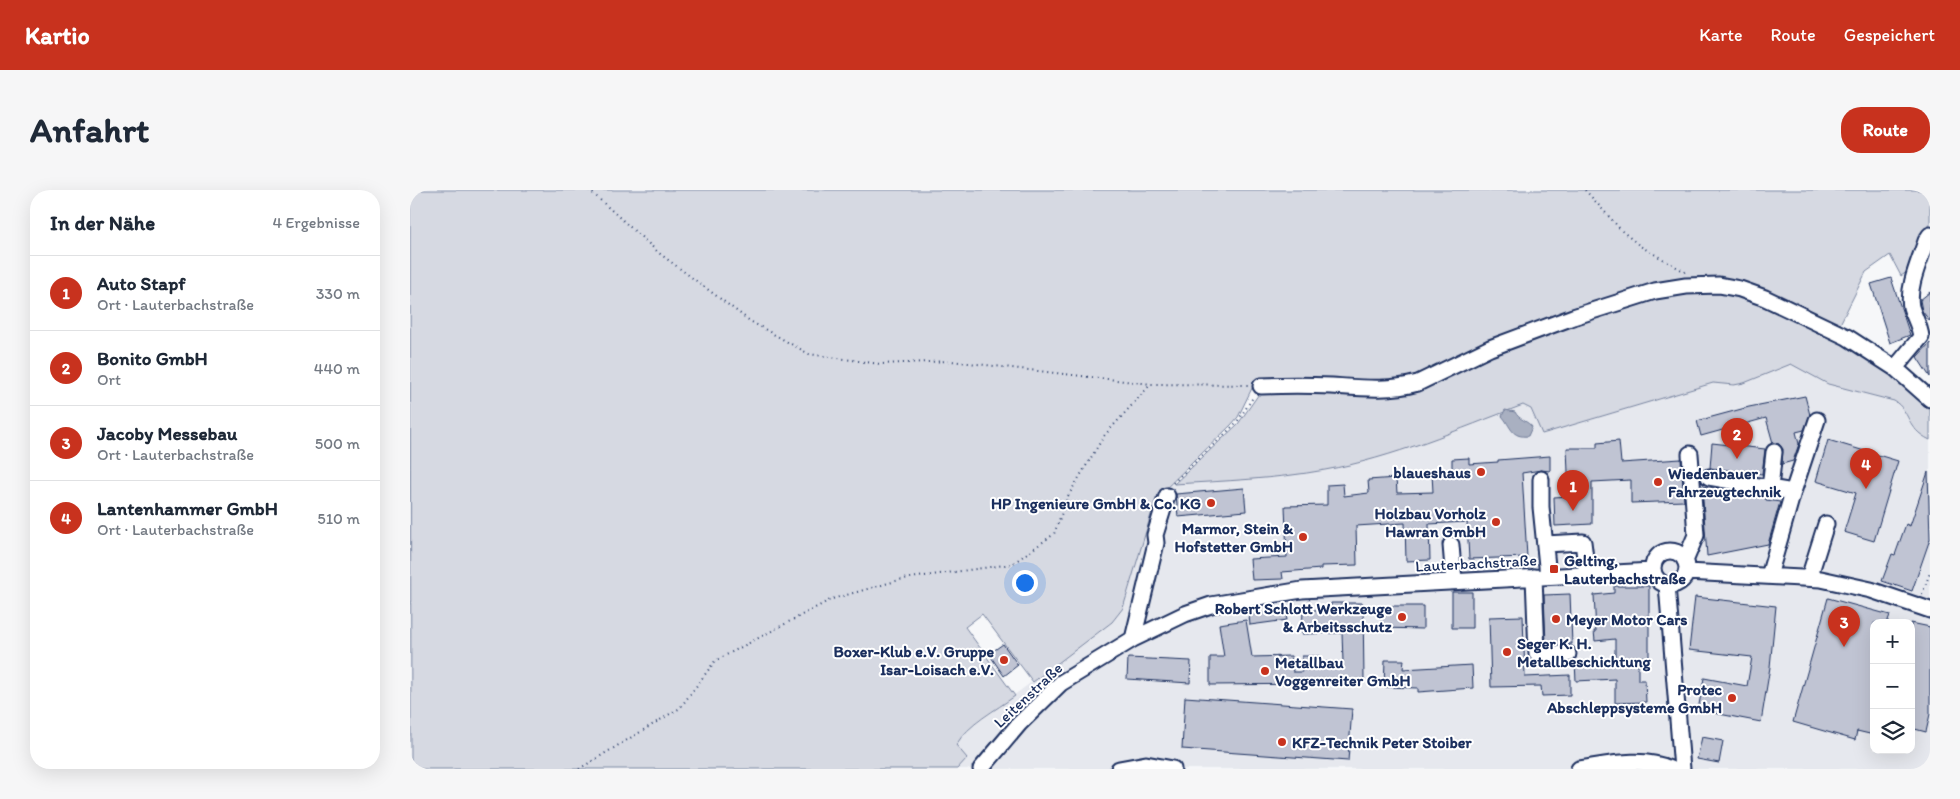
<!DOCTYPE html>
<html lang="de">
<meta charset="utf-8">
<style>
body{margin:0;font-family:Itim,sans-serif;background:#f6f6f7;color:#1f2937}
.controls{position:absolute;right:15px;bottom:15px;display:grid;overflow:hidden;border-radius:10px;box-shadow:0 5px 20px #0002}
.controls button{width:45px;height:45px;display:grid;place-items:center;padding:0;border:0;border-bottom:1px solid #e0e1e3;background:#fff;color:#1f2937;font:25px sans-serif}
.you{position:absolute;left:614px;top:392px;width:18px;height:18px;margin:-12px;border:4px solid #fff;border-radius:50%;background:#1a73e8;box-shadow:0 0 0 8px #1a73e833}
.badge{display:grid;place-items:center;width:32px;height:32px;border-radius:50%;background:#c8321e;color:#fff;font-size:16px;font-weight:700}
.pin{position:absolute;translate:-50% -41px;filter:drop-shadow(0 1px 2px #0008)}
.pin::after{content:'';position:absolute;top:26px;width:18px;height:15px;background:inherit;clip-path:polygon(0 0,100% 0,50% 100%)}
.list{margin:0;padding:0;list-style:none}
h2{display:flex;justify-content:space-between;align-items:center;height:65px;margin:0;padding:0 20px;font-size:21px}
h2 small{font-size:16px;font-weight:400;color:#747a83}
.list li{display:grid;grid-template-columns:32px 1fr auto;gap:15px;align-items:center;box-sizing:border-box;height:75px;padding:0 20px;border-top:1px solid #e0e1e3}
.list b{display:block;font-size:19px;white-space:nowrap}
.list p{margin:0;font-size:16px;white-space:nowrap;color:#747a83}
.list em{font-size:16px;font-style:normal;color:#747a83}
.icon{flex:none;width:28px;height:28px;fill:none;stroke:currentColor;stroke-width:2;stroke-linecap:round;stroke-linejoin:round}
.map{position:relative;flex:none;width:1520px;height:579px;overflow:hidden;border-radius:20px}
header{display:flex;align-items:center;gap:30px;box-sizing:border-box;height:70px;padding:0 25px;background:#c8321e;color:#fff}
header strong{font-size:24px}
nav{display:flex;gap:28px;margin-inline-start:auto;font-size:18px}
.intro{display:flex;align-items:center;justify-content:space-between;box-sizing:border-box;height:120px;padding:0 30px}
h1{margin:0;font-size:35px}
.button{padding:12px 22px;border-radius:20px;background:#c8321e;color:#fff;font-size:18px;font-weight:700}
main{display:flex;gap:30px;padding:0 30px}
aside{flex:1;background:#fff;border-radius:20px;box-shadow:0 5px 20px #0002}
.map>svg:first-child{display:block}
.built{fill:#e6e8ee;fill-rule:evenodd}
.green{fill:#d6d9e2;stroke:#7884a0}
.water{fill:#a9b0c1;stroke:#707c99}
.building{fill:#c0c4d3;stroke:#1b2f5e}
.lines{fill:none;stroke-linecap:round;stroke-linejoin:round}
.minor-casing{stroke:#1b2f5e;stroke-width:19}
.path{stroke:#1b2f5e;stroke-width:2;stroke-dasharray:1 4;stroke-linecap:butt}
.minor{stroke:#fff;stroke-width:15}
.poi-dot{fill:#c8321e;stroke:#fff;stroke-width:2}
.labels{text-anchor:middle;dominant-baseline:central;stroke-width:4;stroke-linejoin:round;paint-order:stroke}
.poi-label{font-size:16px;font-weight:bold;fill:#1b2f5e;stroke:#fff;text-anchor:end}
.street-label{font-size:16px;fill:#1b2f5e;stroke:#fff}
</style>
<header>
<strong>Kartio</strong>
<nav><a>Karte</a><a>Route</a><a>Gespeichert</a></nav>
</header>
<div class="intro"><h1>Anfahrt</h1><a class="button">Route</a></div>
<main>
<aside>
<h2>In der Nähe<small>4 Ergebnisse</small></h2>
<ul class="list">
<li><span class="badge">1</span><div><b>Auto Stapf</b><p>Ort · Lauterbachstraße</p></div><em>330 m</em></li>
<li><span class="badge">2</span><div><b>Bonito GmbH</b><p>Ort</p></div><em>440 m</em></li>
<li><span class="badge">3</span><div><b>Jacoby Messebau</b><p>Ort · Lauterbachstraße</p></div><em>500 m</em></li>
<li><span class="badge">4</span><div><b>Lantenhammer GmbH</b><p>Ort · Lauterbachstraße</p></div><em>510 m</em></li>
</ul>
</aside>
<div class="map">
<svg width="1520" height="579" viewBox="0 0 1520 579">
<rect width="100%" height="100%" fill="#f6f7f9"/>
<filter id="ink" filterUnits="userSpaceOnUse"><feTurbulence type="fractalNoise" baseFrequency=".02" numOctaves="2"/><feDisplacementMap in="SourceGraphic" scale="10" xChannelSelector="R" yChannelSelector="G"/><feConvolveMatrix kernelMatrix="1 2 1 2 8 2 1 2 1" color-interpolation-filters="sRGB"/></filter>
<g filter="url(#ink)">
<!-- built -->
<path class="built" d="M1381 174 1418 194 1484 211 1490 214 1503 238 1520 250V579H547L556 568 546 555 550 548 563 536 702 432 713 418 746 308 759 294 874 286 916 280 1016 251 1113 215 1121 219 1133 244 1303 193 1318 194 1368 180ZM1464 433H1501V560H1464Z"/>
<!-- green -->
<path class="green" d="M0 0H1520V38L1501 79 1491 86 1480 65 1456 82 1427 140 1384 119 1275 93 1002 191 844 194 828 227 821 235 746 308 713 418 702 432 623 492 572 424 555 437 605 506C586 520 558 534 546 555L557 568 547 579H1Z
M1308 99 1371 120 1385 131 1412 140 1478 178 1520 215V250C1495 238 1501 221 1484 211L1418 194 1381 174 1334 193 1324 195 1303 193 1132 244 1121 219 1113 215C1049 239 983 268 915 280 866 289 814 291 764 294L828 234 853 198 960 201 1231 109Z"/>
<!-- water -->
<path class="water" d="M1095 220 1105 222C1109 230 1118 231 1122 237L1118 246C1101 248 1101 236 1092 226Z"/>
<!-- building -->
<path class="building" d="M1481 88 1500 145 1480 153 1461 94Z
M1520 102V131L1512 121 1510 110Z
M1520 153V187L1507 167Z
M1395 206 1400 225 1394 240 1386 242 1389 254 1383 271 1372 274 1373 259 1369 254 1363 253 1356 228 1291 246 1287 231 1339 217Z
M1418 250 1488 271 1464 351 1434 342 1446 303 1406 291Z
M1209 251 1211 273 1271 269 1274 311 1221 313V290L1182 292V334L1145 336 1144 307 1159 306 1157 258H1187V253Z
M1302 253 1355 259 1352 284 1300 278Z
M1140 266V281L1131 280 1112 283 1117 367 1059 369 1057 332 1019 334 1020 370 996 371 995 333 946 336 947 375 911 376V379L872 382 873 389 842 390 840 369 877 367 875 316 917 315V295L933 294 934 306 959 303 958 290 986 288 987 303 1023 302 1022 284 1042 283V269L1059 268V274L1088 272V270Z
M1518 282 1520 349 1502 401 1472 391 1482 364 1485 365 1496 334 1500 336Z
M1292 296 1355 307 1356 310 1370 312 1358 354 1297 366Z
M834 298 836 321 768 327 766 304Z
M1204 396H1239V467H1228V490H1235L1236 512 1205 513V489L1166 491 1165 472 1205 469V449L1185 451 1184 441H1186L1184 405 1204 403Z
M1042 402H1062V438H1042Z
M1160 404 1162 454H1136L1134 405Z
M1285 407 1366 416 1360 477 1351 532 1288 520 1294 488 1337 496 1342 467 1279 460Z
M1418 408 1480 425 1477 433H1464V545L1447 541 1445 550 1383 532Z
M921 413H953L954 491 910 492V494L800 495V467H814L809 434 836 430 842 467 881 466 883 482H892V466H910V472H933L932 443 892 444 893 420H921Z
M971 416H1013V439L971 438Z
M875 420 877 430 840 435 839 425Z
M1113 426 1115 487 1160 485V505L1132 506 1131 496 1081 497 1079 427Z
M1501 433 1520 437V524L1516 542 1501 538Z
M593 454 608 475 594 486 579 464Z
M718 468 781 471 780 493 717 489Z
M975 470H994L993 479 1062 475 1063 498 1008 502V498L974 497Z
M775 507 942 519 938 571 772 559Z
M1292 547 1313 551 1309 573 1287 569Z"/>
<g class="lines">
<!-- minor casing -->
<g class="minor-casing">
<path id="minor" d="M1485 178 1511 147C1510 136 1504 127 1501 117 1497 97 1510 70 1516 51L1520 45
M851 196C875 195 898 195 922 196 952 198 979 201 1008 193L1080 158 1163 127 1245 101 1276 96 1309 95 1330 99 1355 108 1437 147 1485 178 1520 209
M1299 287 1383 302 1359 386
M1131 289V317L1138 386
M1360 298 1364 262
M1383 302 1407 230
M1135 354 1173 352 1177 384
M1041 355 1044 391
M1243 378a17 17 0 1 1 34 0a17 17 0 1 1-34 0Z
M1275 371 1286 345 1280 264
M1277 382 1411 389 1461 400 1520 420
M1124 387 1127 464H1158
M1399 388 1416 334
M1257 395 1272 579
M723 449 746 353 745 345 757 306
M571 579 609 534 651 493 723 449 775 424 801 415 892 400 1242 381
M709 579 736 574 763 579
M1169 579C1197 575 1233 566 1260 579"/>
</g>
<!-- path -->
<path class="path" d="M179 0 249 63 340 131 399 164 470 174 541 171 741 194 839 195
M1175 0 1212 41 1230 56 1277 83
M763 293 816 243 827 232 844 206
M1512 404 1520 383
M169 579 270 518 305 471 422 409 493 389 602 374 644 344 658 306 694 246 741 194"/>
<!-- minor -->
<use href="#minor" class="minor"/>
</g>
</g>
<!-- markers -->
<g class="poi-dot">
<circle cx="1071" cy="282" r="5"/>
<circle cx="1248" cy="292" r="5"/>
<circle cx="801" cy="313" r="5"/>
<circle cx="1086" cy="332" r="5"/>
<circle cx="893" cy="347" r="5"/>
<rect x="1139" y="374" width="10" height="10" rx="2.5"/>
<circle cx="992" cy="427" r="5"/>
<circle cx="1146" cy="429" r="5"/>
<circle cx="1097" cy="462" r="5"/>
<circle cx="594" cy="470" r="5"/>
<circle cx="855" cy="481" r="5"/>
<circle cx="1322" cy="508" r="5"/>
<circle cx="872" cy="552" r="5"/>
</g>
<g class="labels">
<!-- poi labels -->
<g class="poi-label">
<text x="1061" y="282">blaueshaus</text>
<text x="1258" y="283" text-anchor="start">Wiedenbauer<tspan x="1258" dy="18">Fahrzeugtechnik</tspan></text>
<text x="791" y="313">HP Ingenieure GmbH &amp; Co. KG</text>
<text x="1076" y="323">Holzbau Vorholz<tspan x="1076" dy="18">Hawran GmbH</tspan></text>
<text x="883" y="338">Marmor, Stein &amp;<tspan x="883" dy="18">Hofstetter GmbH</tspan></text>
<text x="1154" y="370" text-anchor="start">Gelting,<tspan x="1154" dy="18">Lauterbachstraße</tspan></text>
<text x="982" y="418">Robert Schlott Werkzeuge<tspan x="982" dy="18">&amp; Arbeitsschutz</tspan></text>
<text x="1156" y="429" text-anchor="start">Meyer Motor Cars</text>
<text x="1107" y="453" text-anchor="start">Seger K. H.<tspan x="1107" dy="18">Metallbeschichtung</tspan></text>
<text x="584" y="461">Boxer-Klub e.V. Gruppe<tspan x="584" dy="18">Isar-Loisach e.V.</tspan></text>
<text x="865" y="472" text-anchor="start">Metallbau<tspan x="865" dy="18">Voggenreiter GmbH</tspan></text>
<text x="1312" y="499">Protec<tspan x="1312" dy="18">Abschleppsysteme GmbH</tspan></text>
<text x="882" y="552" text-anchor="start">KFZ-Technik Peter Stoiber</text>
</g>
<!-- street labels -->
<g class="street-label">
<text transform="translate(1066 373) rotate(-3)">Lauterbachstraße</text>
<text transform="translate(618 505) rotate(-43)">Leitenstraße</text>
</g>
</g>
</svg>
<div class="controls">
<button>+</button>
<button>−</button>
<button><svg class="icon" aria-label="layers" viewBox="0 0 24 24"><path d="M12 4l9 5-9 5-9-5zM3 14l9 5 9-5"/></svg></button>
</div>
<div class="you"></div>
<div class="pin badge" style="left:1163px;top:321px">1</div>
<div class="pin badge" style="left:1327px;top:269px">2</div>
<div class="pin badge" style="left:1434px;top:457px">3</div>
<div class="pin badge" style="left:1456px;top:299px">4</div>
</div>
</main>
